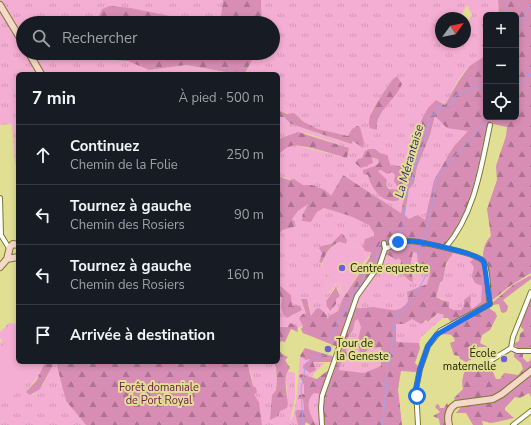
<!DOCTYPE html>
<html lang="fr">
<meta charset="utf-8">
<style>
body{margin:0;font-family:"Nunito Sans",sans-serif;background:#20242c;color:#f1f3f6}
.controls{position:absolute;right:12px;top:12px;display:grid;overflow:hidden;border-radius:6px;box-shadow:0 2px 6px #0003}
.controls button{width:36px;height:36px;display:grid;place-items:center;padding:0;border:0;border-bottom:1px solid #363941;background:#171b24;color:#f1f3f6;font:20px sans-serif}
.compass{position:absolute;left:435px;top:12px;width:36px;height:36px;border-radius:50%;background:#171b24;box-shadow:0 2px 6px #0003;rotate:57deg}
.stop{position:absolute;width:12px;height:12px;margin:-9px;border:3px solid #1a73e8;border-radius:50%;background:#fff}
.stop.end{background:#1a73e8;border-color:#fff;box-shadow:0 1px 4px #0008}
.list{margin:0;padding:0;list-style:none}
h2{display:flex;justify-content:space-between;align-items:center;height:52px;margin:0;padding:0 16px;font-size:17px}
h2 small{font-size:13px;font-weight:400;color:#9ea1a6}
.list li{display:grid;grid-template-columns:26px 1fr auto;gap:12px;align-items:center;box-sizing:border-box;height:60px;padding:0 16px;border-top:1px solid #363941}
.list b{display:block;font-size:15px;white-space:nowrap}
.list p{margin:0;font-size:13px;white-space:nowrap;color:#9ea1a6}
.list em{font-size:13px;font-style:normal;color:#9ea1a6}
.icon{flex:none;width:22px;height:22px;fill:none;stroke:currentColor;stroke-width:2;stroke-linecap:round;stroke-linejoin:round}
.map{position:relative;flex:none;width:531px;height:425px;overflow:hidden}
.search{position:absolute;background:#171b24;box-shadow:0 2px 6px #0003;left:16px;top:16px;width:264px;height:44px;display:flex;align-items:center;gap:10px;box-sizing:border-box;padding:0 14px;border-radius:22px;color:#9ea1a6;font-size:15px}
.panel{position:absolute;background:#171b24;box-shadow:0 2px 6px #0003;left:16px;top:72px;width:264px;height:292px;border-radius:6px}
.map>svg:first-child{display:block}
.grass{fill:url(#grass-tufts);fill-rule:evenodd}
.forest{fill:url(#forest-firs);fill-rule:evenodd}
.green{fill:#f5aed3}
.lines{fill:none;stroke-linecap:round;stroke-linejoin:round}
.stream{stroke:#a8a2e9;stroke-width:1}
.street-casing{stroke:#7c792e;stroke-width:6}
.secondary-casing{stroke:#7c792e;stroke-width:8}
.street{stroke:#fff;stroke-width:4}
.secondary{stroke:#f5d8c9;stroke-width:6}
.route{stroke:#1a73e8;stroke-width:5}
.poi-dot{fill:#735dd8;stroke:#e1df93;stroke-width:1.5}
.labels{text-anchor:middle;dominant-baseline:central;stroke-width:4;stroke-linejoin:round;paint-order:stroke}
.poi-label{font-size:11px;fill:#252404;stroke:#e1df93;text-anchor:start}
.park-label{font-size:11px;fill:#6f194e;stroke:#e1df93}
.water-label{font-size:12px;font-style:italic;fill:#352374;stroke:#e1df93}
</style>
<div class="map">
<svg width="531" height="425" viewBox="0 0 531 425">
<defs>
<pattern id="grass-tufts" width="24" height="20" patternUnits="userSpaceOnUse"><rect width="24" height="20" fill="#f5aed3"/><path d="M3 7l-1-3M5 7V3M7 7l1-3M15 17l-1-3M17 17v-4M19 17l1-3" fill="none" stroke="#d296b4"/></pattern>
<pattern id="forest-firs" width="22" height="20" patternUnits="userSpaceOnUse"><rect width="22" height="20" fill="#d78db4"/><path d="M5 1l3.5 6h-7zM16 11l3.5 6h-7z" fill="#ae7390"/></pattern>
</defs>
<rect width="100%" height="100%" fill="#e1df93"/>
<!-- grass -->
<path class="grass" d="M0 0H223L220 23H203L181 19 131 8 99 16V23H23V53H100V59L128 61 149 70 186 65 230 73H245L256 53H273V23H262L261 0H498L499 15H486V53C482 60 477 61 471 65 459 74 452 92 445 105L441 102 418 145 411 148V161L407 166 409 173 401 213 343 175 331 196 312 185H303L297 181 278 176V154L286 147 295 145 347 158 349 148 306 133 292 134 278 139V117H284L291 124 350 144 353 141 364 142 360 127 348 136 318 129 304 122 300 118 278 110V74H208L181 72 173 74H18V164H15L12 124 0 125ZM467 5 472 15 465 25V42H441V18H460ZM392 80 400 89C390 98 379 113 377 126L371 112ZM375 149 380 153 386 155 402 186 392 171 381 170 378 171 386 180V185L392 190 372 186 368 175 379 163 378 159H358L362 158Z
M435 116 469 130 454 146 430 201 426 220 409 219 405 216 409 189 414 183 417 167 430 135Z
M309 203 303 214 311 222 317 212 324 208 350 216 369 225 374 233 371 252 366 262 367 257 359 248 346 244 347 242 338 238 331 244 321 246 322 253 319 262 322 263 323 271 330 277 322 291 328 294 337 283 342 292 347 293 342 300 338 311 329 316 328 320 325 315 314 314 311 317 309 304 301 300 306 315 303 326 297 328V326L278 327V294L282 298 292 316 295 314 292 307 291 295 278 284V235L282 230 294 227 291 220 298 211ZM334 288H338L340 296 336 299V304L328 311 326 301Z
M454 251 475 258C474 269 471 279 482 286 483 296 483 305 472 309L463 302 464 306 461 310H454L449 308 445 300 436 297C437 290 441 284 443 278 446 268 447 260 454 251Z
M413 252 417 253 421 267 428 270 430 274 428 283 411 292C409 296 409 300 407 303 398 317 384 307 372 307 365 308 361 309 354 307L384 256 388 255 392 258H398L401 261 403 272 413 277 411 263Z
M438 313 444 315 443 318 421 337 419 343 395 342 396 324H404L412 319 429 322Z
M358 319C367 329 352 341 363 356L368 349 381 347V366L364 373 339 370 341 362 344 358 345 342 353 330 355 321Z
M9 323 18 324V362H45L41 373 28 389 32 395 43 385 54 362H56L66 401 86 425H0V343L2 341 0 338V332Z
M300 356 309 359 310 361 303 365V368L315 366 313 362 325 363 314 373 312 378 301 374 300 381 304 384V394L298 399H303L304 410 297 417 298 425H287L288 424 287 425H262C261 414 256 405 254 395 252 384 253 369 244 362H273L276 367 277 380 276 390 272 395V408L280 410 287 408 288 404 286 380 287 371 295 373V398L290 422C298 411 298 372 300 356Z
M315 392 321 394V425H316C311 416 301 399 315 392Z"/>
<!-- forest -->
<path class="forest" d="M223 0H261L262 23H220Z
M498 0H531V273L510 286 490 302C487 283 475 251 491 236L487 209 497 180 496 166 506 136 507 127 489 123 467 212 447 246 410 240 386 247 383 240C384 266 369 274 358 295 349 310 344 330 338 347L303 333 301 329 303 326 299 318 303 314H306L301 299H307L311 316 316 309 319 308 324 312 328 319 329 316 338 311 342 300 370 257 371 252 365 251 363 247 365 239 374 236V233L369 225 350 216 324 208 317 212 311 222 302 221 303 214 308 204 298 211 292 219 295 222 294 227 282 230 278 235V176L289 180 294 179 303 185H312L325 190 331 196 343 175 401 213 409 173 407 166 411 161V148L418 145 424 133 421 121 428 108 436 100 445 105C452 92 459 79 469 67 474 61 482 61 486 53V117H516V15H499ZM435 116 447 128 468 131 454 146 434 180 425 220 418 215 409 219 405 215 409 189 414 183 417 167 430 135Z
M110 6 131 8 203 23H99V16L102 9Z
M100 53H256L245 73H231L186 65 149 70 128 61 100 59Z
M397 76 402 84C396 100 375 111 377 130L370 128C364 117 386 90 392 80Z
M278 110 287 114 294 113 304 122 318 129 348 136 352 129 357 126 360 127 364 142 363 148 353 141 351 144 291 124 284 117H278Z
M298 132 349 148 347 158C335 155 301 143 291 146 286 147 283 151 278 154V139Z
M369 149H375L380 153 387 155 391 166 394 165 402 167 407 174 405 181 402 186H397L394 181 395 175 392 172 387 174 381 170 378 171 387 180 386 185 389 189 399 190V200C384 205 371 189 368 175L363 174V170L375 166 379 163 378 159 372 158 373 163 361 168 355 163 358 159 362 158 365 151Z
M341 234H343L347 240 346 244 339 242C329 247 326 253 322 263L319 262 322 253 319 248 321 246 331 244Z
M410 242 454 251 446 264 443 280 440 283 436 297 442 300 449 302V308L454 310H461L464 306V300L469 296 471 298 470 306 472 309 481 302 482 286 475 283 472 277 474 267 470 262 475 258 483 262 489 303 452 324 448 318H443L444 315 438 313 428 322 426 320 421 324 412 319 404 324H396V342L419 343 420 348 415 363 418 366 417 372 401 371 398 389 402 425H323L322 401 337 357 342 354 340 347 354 307C363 310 365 307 373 307 387 308 399 316 408 301L407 292 427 284 430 274 428 270 418 264 417 253 413 252 411 263 413 282C405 280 399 269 401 261L398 258 396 260 388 255 384 256 386 249 399 243ZM358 319 361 327 358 340 360 355 363 356 368 349 381 347V366L364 373 339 370 341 362 347 356 345 342 353 330 355 321Z
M531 275V279L503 300 508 306 507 311 504 313 501 312 499 304 493 305 492 303 513 285Z
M278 284 291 295 292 306 296 305 300 306 302 310 287 318C280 312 281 306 282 298L278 294Z
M336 287 340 296 336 299V304L330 311 327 307 326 301Z
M531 295V349H519L513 344 519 341 520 334 524 330 519 325Z
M490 306V309L495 312 497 316 490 330 482 335 480 343 488 347H478L474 358 466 362 460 359 459 356 454 355 450 343 455 341C453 332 446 335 440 334V332Z
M290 323 297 326 298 332 291 329 285 342 281 341 280 343 278 327H288Z
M305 348 335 357 333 362H313L316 370 310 373 303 368V365L310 361 309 359 306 360 300 356Z
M278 349 282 354 288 357 285 360 290 368C282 377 287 393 288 404L287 408 280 411 278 416 270 420 272 395 276 390 277 380 276 367 273 362H278Z
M519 353 523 354V358L527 362 530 361 531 356V369L495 396 455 401 454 398 463 389C461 380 463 372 469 365L489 363 496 379H500L504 373 518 375 523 369 521 363 514 357V354Z
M45 362H54L53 365 40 389 30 395 26 392 37 380Z
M56 362H244L248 365 253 386 256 388 257 392 254 395 259 402 262 425H86L66 401Z
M327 371H330L321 394 314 393C303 403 311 415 316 425H310L306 422 305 425H298L295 412 297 410H304L303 399H298L299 395 304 394V385L299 376 301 374 317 379Z
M531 373V397L529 393 520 398 515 397 505 408V410L514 418 492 423 482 421 483 425H473L466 413H456L461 407 469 404H477L521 382Z
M447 403 450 407 448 425H440L439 419 433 416 440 412 435 407 437 404 439 405 440 408H444Z"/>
<!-- green -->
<path class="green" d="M339 242 359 248 367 257 347 293 342 292 339 284 336 283 328 294 322 291 330 277 323 271C321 258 328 248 339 242Z
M17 328 18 362H42L9 401 0 394V349Z"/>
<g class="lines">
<!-- stream -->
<path class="stream" d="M507 0 508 15
M516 31 531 4
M482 86 486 92
M516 88 531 74
M385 241 396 239 400 235 403 225 407 188 412 182 414 168 427 135V129L429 126 427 118 430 115H434L437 107 445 108 454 101 455 96C465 91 475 88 486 84
M422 241 429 222 437 177 489 117
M303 425 301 389 306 363C315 355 323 359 332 350L331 335 343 315 353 294 376 259 379 245 382 243
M382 425 385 403 384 401 386 396 388 363 392 358H390L396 318 394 316 395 314 401 313 414 299 413 294 418 290 431 266 420 264 419 253 421 244"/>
<!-- street casing -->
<g class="street-casing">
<path id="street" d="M0 198 1 235
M1 235 9 248
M446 247C475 213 481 167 490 125
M385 249C393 245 400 241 409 241 418 241 479 254 483 261 489 269 487 292 490 304L440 331 428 346 420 369 416 389 418 425
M511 348 513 337 531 292
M511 348 517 351H531
M490 361 511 348
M322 425 321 408 322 396 333 365 357 296 380 264 385 249 384 243
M513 425 531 411"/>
</g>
<!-- secondary casing -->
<g class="secondary-casing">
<path id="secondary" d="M0 5 23 43
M29 53 41 74
M7 259 18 257
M0 267 7 259 10 247 13 244 18 245
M449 425C447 417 448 409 456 404L493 399 502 394 531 371"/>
</g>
<!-- street -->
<use href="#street" class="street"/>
<!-- secondary -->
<use href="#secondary" class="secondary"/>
</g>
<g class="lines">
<!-- route -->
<path class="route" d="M398 242C402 242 406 241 410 241 423 242 478 253 484 262L490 304 436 335 428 346 420 369 416 389 417 396"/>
</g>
<!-- markers -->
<g class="poi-dot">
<circle cx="342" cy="268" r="4"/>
<circle cx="328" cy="349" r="4"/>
<circle cx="504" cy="359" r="4"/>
</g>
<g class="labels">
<!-- poi labels -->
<g class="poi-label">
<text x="350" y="268">Centre equestre</text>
<text x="336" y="343">Tour de<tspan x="336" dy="13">la Geneste</tspan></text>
<text x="496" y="353" text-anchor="end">École<tspan x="496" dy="13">maternelle</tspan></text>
</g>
<!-- park labels -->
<g class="park-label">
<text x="159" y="387">Forêt domaniale<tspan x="159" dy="13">de Port Royal</tspan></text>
</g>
<!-- water labels -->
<g class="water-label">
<text transform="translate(409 161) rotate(-74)">La Mérantaise</text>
</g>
</g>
</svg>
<div class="controls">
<button>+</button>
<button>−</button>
<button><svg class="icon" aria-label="locate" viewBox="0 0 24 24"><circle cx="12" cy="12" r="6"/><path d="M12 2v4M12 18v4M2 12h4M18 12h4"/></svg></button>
</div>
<svg class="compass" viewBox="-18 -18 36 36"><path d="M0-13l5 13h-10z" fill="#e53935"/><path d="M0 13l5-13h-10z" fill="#9ea1a6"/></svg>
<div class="stop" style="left:417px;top:396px"></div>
<div class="stop end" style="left:398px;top:242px"></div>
<div class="search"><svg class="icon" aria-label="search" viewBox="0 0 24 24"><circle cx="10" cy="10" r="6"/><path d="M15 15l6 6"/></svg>Rechercher</div>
<section class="panel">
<h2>7 min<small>À pied · 500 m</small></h2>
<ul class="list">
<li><svg class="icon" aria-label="ahead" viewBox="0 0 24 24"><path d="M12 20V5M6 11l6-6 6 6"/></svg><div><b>Continuez</b><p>Chemin de la Folie</p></div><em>250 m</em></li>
<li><svg class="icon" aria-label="left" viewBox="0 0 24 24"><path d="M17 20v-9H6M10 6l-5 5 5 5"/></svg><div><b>Tournez à gauche</b><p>Chemin des Rosiers</p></div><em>90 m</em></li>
<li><svg class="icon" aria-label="left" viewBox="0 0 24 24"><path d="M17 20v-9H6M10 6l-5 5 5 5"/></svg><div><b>Tournez à gauche</b><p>Chemin des Rosiers</p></div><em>160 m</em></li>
<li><svg class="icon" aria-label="arrive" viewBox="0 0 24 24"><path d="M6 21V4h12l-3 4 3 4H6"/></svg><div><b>Arrivée à destination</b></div></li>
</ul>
</section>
</div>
